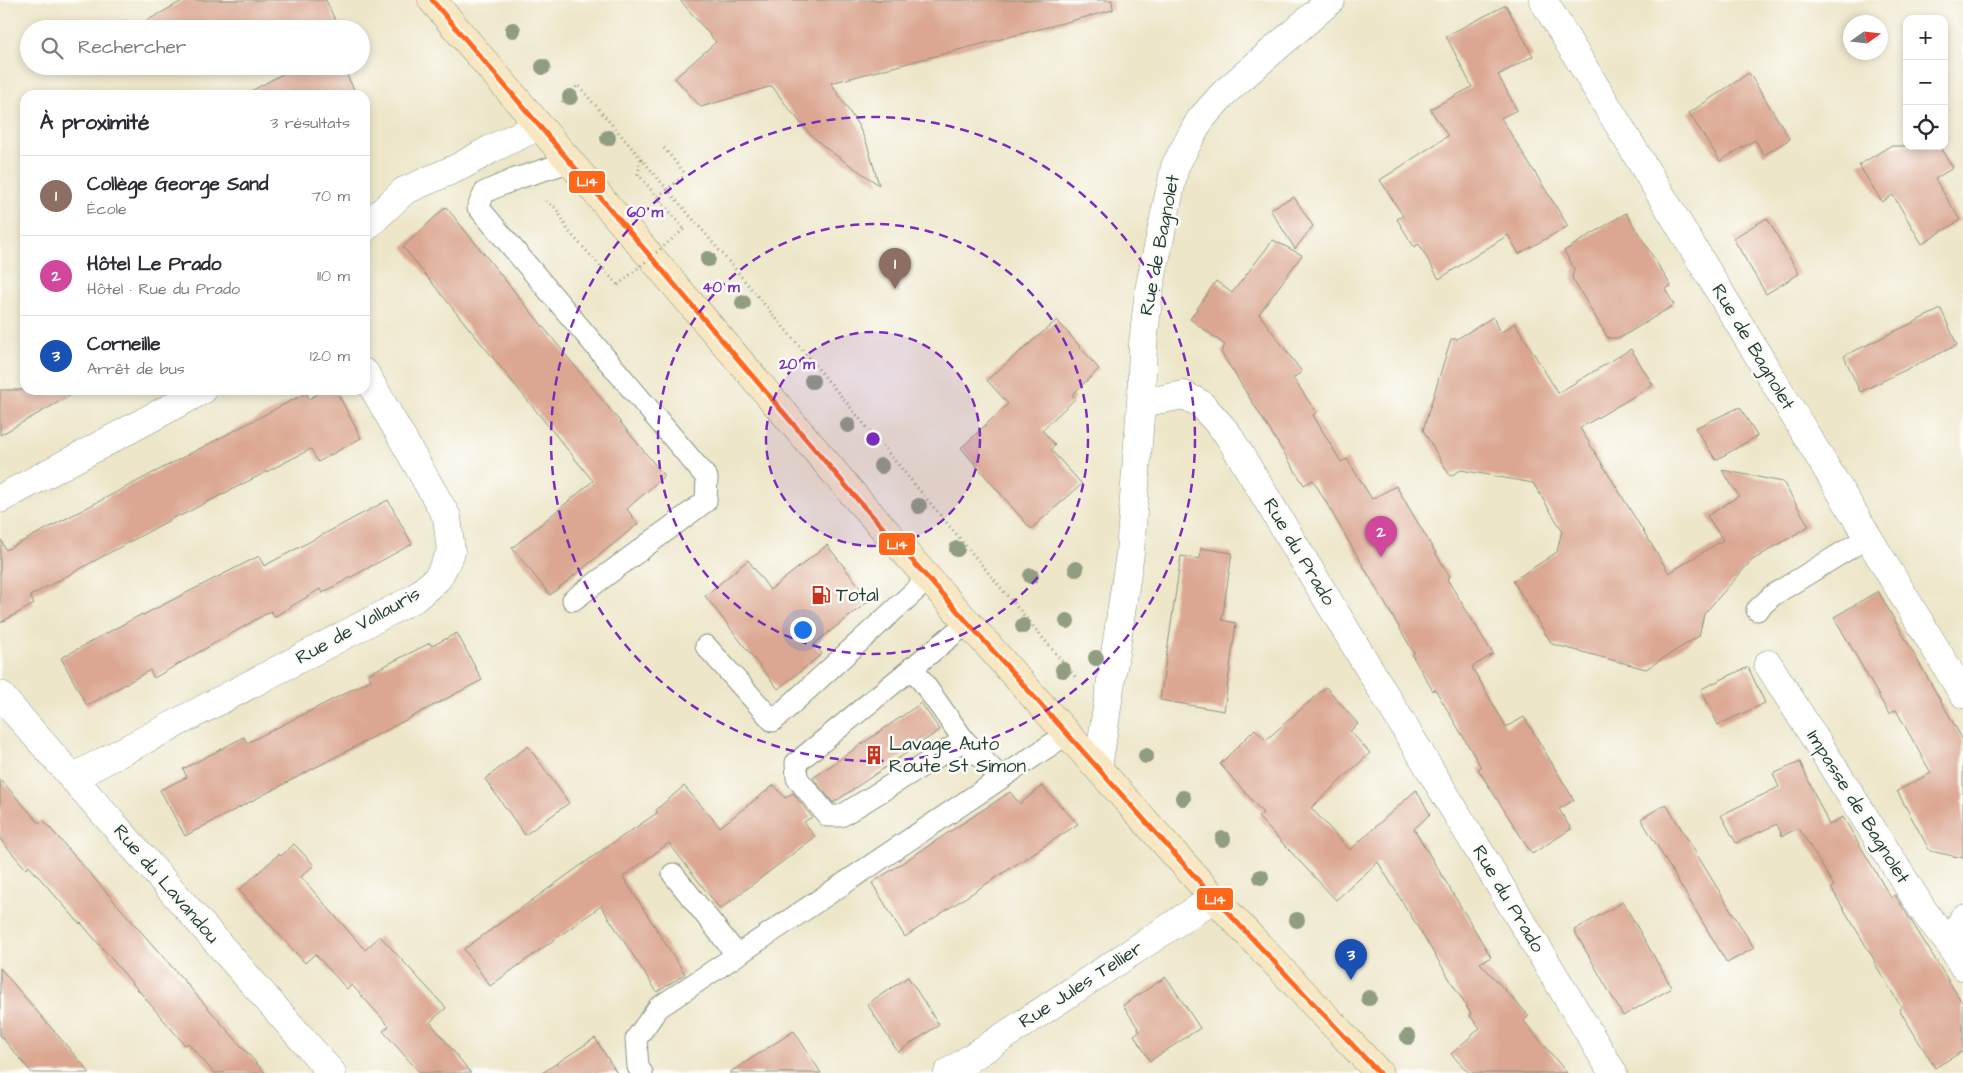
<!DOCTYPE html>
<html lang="fr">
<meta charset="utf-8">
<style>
body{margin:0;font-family:"Architects Daughter",sans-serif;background:#f2f2f3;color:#2b2b33}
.controls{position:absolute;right:15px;top:15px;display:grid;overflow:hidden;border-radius:10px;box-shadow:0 2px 8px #0003}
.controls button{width:45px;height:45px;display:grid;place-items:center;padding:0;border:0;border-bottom:1px solid #e1e1e2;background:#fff;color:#2b2b33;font:25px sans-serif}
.compass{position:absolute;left:1843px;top:15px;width:45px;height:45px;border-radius:50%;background:#fff;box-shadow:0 2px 8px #0003;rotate:76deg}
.you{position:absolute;left:802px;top:629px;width:18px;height:18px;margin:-12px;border:4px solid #fff;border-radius:50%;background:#1a73e8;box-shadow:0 0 0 8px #1a73e833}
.badge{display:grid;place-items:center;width:32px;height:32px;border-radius:50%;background:#0b8043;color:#fff;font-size:16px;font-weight:700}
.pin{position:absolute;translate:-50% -41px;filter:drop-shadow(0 1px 2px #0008)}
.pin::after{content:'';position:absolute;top:26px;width:18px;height:15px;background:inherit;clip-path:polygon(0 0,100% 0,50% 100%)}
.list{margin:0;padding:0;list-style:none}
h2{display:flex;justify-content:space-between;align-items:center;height:65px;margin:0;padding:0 20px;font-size:21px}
h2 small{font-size:16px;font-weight:400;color:#7c7c81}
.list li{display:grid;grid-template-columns:32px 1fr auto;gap:15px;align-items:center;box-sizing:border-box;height:80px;padding:0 20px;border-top:1px solid #e1e1e2}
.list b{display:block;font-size:19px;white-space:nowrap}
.list p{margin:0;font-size:16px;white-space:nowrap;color:#7c7c81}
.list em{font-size:16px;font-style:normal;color:#7c7c81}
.icon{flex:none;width:28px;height:28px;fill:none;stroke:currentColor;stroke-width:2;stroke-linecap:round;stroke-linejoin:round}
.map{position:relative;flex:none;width:1963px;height:1073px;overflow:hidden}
.search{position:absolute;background:#fff;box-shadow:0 2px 8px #0003;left:20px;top:20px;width:350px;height:55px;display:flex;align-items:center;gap:12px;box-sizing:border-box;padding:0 18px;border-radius:28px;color:#7c7c81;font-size:19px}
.panel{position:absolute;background:#fff;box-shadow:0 2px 8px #0003;left:20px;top:90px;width:350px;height:305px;border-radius:15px}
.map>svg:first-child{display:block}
.building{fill:#dba792}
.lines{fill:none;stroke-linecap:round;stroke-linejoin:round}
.service-casing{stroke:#86927e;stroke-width:23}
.minor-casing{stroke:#86927e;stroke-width:29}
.secondary-casing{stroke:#86927e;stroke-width:29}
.path{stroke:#86927e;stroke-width:3;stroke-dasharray:1 4;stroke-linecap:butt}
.service{stroke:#fff;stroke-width:21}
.minor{stroke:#fff;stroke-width:28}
.secondary{stroke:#f7e8c3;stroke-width:28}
.path-bridge{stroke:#86927e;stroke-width:3;stroke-dasharray:1 4;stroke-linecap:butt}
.bus-1-casing{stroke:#fdfcf7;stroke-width:9}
.bus-1{stroke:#ff671b;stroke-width:5}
.tree{fill:#909d80}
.ring{fill:none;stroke:#7b2cbf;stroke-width:2.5;stroke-dasharray:9 6}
.labels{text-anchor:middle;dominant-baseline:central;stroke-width:5;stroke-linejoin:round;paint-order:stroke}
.street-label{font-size:19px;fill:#1f3d34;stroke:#fdfcf7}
.poi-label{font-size:19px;fill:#1f3d34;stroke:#fdfcf7;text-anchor:start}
.centre{fill:#7b2cbf;stroke:#fdfcf7;stroke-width:2.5}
.ring-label{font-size:15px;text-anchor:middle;font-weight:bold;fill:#7b2cbf;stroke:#fdfcf7;stroke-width:5;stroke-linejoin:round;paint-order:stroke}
.line-badge{stroke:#fdfcf7;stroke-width:2}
.badge-label{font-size:14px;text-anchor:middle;font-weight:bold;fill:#fff}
</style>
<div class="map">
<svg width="1963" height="1073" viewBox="0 0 1963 1073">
<rect width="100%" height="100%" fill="#fdfcf7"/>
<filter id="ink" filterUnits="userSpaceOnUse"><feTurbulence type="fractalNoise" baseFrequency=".02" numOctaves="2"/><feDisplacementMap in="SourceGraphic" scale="10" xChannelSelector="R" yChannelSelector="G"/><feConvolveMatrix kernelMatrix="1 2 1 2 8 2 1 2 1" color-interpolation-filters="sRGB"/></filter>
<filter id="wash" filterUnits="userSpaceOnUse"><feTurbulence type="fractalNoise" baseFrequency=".0096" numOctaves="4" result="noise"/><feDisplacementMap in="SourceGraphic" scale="20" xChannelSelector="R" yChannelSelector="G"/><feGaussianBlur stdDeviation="1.12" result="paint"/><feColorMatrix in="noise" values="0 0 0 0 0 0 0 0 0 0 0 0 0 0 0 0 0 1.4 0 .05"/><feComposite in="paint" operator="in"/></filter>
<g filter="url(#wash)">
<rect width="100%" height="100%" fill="#ede6c9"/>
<g id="blocks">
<!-- building -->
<path class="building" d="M184 0H326L339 29H132Z
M680 0H1112L1113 10 831 83 858 125 867 144 879 185 827 149 809 133 786 105 772 86 701 107 675 78 716 42Z
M1506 5 1533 56 1498 75 1517 110 1501 118 1568 226 1519 254 1508 235 1439 279 1419 244 1414 247 1397 219 1403 216 1380 180 1448 136 1430 109 1472 87 1446 36Z
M297 66H342L357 95H244Z
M1749 73 1790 139 1764 155 1755 140 1720 161 1689 113Z
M1890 146H1939L1953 168 1935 179 1960 220 1922 244 1893 195 1882 202 1859 165Z
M1294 197 1313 226 1295 249 1270 209Z
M446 207 664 476 627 509 638 524 550 595 512 548 593 481 403 247Z
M1626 213 1671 286 1665 289 1674 305 1620 338H1608L1572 278 1574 268 1564 251Z
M1767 218 1799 274 1766 294 1733 238Z
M1273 240 1302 255 1259 314 1302 372 1293 378 1316 412 1313 415 1341 462 1347 459 1372 499 1396 486 1450 577 1447 579 1493 654 1472 667 1506 727 1524 717 1574 800 1559 809 1571 829 1532 854 1478 769 1481 767 1435 689 1433 691 1412 655 1414 653 1313 480 1304 485 1221 352 1225 345 1190 319 1216 281 1232 293Z
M1941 309 1957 345 1860 392 1844 356Z
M1493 317 1500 333 1515 323 1558 393 1631 349 1653 385 1580 428 1669 573 1723 540 1707 516 1739 496 1722 470 1783 482 1809 526 1751 561 1704 614 1699 636 1646 669 1552 644 1513 581 1557 552 1562 530 1533 483 1461 470 1450 476 1423 430 1451 339H1457Z
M1057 320 1099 369 1072 395 1076 398 1042 430 1055 445 1051 450 1082 484 1031 529 961 448 1008 404 987 380Z
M0 390H80L0 435Z
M324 390H336L361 438 318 462 311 449 180 516 179 515 30 596 34 604 0 623V538L6 550 306 393 309 399Z
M1740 407 1757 436 1716 460 1695 428Z
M388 500 412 544 322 593 320 589 274 617 271 611 154 678 150 670 87 706 61 658 142 614 143 615 259 556 264 566Z
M827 545 870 600 814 644 822 654 778 689 705 596 748 560 770 590Z
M1201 548 1232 553 1222 620 1236 623 1224 711 1160 700 1181 556 1200 559Z
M1878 591 1963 740V858L1930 851 1897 791 1931 773 1896 710 1889 714 1834 617Z
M457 633 482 680 185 836 160 790 187 777 183 769 244 737 247 743 371 680 368 674 430 643 432 646Z
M1748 667 1765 703 1718 725 1701 689Z
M1326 687 1358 724 1350 731 1370 753 1311 808 1350 850 1416 790 1430 814 1414 829 1491 957 1480 963 1529 1016 1524 1021 1567 1073H1469L1451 1054 1480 1028 1469 1015 1471 1014 1378 862 1336 900 1258 817 1263 813 1220 764 1255 729 1266 740Z
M921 703 940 730 833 803 813 778Z
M528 746 569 803 525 835 485 779Z
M1800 762 1829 825 1843 817 1891 898 1895 895 1963 1004V1051L1935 1068 1899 1009 1901 1007 1874 962 1875 961 1831 888 1834 886 1799 828 1782 836 1777 824 1736 843 1721 815 1779 787 1773 774Z
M0 779 39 823 43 820 265 1073H214L188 1043 185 1045 81 923 80 924 29 866 26 869 0 839Z
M774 785 785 798 793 793 812 817 804 822 815 837 720 909 669 843 623 877 685 974 657 992 601 906 490 986 464 949 601 851 657 813 656 810 684 786 720 827Z
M1042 786 1078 824 905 937 872 883 1010 792 1020 804Z
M1666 804 1754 948 1727 963 1641 819Z
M294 844 314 865 301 877 365 950 380 936 446 1008 430 1022 471 1073H420L383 1031 389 1026 352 985 347 989 315 954 305 963 239 890 279 854 281 856Z
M1623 902 1672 988 1623 1016 1574 930Z
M0 968 59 1037 90 1073H32L0 1035Z
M908 977 939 1025 898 1052 867 1004Z
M1166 977 1200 1028 1150 1061 1134 1035 1140 1031 1123 1005Z
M794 1031 821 1073H729Z
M595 1038 617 1073H542Z"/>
</g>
</g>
<g filter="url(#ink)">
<use href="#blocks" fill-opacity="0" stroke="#86927e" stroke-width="1"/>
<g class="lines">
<!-- service casing -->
<g class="service-casing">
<path id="service" d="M569 162 515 179 485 192 478 207 707 478 706 501 573 600
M1757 610 1773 595 1868 537
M967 623 796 763 797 778 828 816H841L964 740 1001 778
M706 646 773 721 928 579
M912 667 964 740
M737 955 1067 734
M642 1073 638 1067 636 1039 658 1008 737 955 673 874"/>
</g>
<!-- minor casing -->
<g class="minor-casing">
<path id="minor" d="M1543 0 1963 694
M365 228 404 191 459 167 491 149 539 126
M1141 403 1143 344 1149 290 1175 166 1200 120 1224 93 1331 0
M0 499 203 390
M1768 664 1925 913 1952 947
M0 695 332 1073
M1098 768 1130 553 1141 403 1184 395 1201 404 1227 433 1613 1073
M72 778 415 598 438 578 451 552 447 517 365 373
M1963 919 1952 947 1963 966
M948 1073 1214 898"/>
</g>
<!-- secondary casing -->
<g class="secondary-casing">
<path id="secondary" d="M432 0 858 500 1214 898 1379 1073"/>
</g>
<!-- path -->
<path class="path" d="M562 102 578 85 709 238 1077 679
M664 148 686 175
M641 159 638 174 684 229
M546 201 556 208 569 232 618 285"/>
<!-- service -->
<use href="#service" class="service"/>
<!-- minor -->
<use href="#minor" class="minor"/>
<!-- secondary -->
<use href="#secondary" class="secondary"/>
<!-- path-bridge -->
<path class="path-bridge" d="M658 196 686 175
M618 285 684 229"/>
<!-- bus-1 casing -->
<g class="bus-1-casing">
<path id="bus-1" d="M432 0 858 500 1214 898 1379 1073"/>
</g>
<!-- bus-1 -->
<use href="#bus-1" class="bus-1"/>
</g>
<!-- trees -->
<g class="tree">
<circle cx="513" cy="30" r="8"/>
<circle cx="543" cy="67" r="8"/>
<circle cx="570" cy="97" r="8"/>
<circle cx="608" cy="138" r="8"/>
<circle cx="708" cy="259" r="8"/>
<circle cx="743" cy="303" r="8"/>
<circle cx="812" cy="381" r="8"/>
<circle cx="848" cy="425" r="8"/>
<circle cx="881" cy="466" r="8"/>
<circle cx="919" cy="506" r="8"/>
<circle cx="957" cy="549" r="8"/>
<circle cx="1076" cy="569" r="8"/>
<circle cx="1031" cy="576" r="8"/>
<circle cx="1067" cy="621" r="8"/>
<circle cx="1023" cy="626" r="8"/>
<circle cx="1096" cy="658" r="8"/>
<circle cx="1063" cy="670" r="8"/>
<circle cx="1146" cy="756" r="8"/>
<circle cx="1183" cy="798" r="8"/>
<circle cx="1223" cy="839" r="8"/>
<circle cx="1261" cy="877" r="8"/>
<circle cx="1297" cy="920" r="8"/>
<circle cx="1369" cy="998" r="8"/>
<circle cx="1408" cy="1037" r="8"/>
</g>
</g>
<!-- distance rings -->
<circle cx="873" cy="439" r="107" fill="#7b2cbf" fill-opacity=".12"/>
<g class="ring">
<circle cx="873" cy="439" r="107"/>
<circle cx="873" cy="439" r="215"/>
<circle cx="873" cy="439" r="322"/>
</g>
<!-- icons -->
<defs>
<g id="fuel-bare" transform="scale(1.5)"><path d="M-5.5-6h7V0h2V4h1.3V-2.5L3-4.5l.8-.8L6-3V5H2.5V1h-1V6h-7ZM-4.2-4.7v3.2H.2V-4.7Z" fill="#c8321e" stroke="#fdfcf7" stroke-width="2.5" paint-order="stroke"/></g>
<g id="building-bare" transform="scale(1.5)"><path d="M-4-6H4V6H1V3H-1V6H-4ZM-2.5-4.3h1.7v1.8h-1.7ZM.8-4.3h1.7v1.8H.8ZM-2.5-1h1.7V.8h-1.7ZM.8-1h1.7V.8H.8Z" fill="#c8321e" stroke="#fdfcf7" stroke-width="2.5" paint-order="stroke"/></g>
</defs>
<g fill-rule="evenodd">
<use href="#fuel-bare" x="821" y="595"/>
<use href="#building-bare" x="874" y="755"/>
</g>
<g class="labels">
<!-- street labels -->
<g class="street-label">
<text transform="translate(1160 245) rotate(-79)">Rue de Bagnolet</text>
<text transform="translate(1753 347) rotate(59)">Rue de Bagnolet</text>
<text transform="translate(1299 552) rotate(59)">Rue du Prado</text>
<text transform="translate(358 626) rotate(-29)">Rue de Vallauris</text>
<text transform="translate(1858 807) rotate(58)">Impasse de Bagnolet</text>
<text transform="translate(166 884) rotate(49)">Rue du Lavandou</text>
<text transform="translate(1508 899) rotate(59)">Rue du Prado</text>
<text transform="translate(1081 985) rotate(-33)">Rue Jules Tellier</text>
</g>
<!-- poi labels -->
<g class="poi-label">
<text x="836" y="595">Total</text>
<text x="889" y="744">Lavage Auto<tspan x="889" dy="22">Route St Simon</tspan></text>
</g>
</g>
<circle cx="873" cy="439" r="8" class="centre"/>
<g class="ring-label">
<text x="645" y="217">60 m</text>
<text x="721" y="292">40 m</text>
<text x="797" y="369">20 m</text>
</g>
<g class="line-badge">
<rect x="568" y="170" width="38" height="24" rx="5" fill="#ff671b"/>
<rect x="878" y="532" width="38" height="24" rx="5" fill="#ff671b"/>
<rect x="1196" y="887" width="38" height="24" rx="5" fill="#ff671b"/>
</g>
<g class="badge-label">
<text x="587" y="186">L14</text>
<text x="897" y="549">L14</text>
<text x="1215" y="904">L14</text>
</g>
</svg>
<div class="controls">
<button>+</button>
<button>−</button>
<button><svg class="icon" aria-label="locate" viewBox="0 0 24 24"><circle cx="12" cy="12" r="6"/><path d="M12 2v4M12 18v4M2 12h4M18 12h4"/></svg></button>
</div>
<svg class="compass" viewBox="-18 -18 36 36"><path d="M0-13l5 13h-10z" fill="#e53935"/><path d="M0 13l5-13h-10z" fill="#7c7c81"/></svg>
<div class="you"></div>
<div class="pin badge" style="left:895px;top:289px;background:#8d6e63">1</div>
<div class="pin badge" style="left:1381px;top:557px;background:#d1479c">2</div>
<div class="pin badge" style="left:1351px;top:980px;background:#1a4fb4">3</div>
<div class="search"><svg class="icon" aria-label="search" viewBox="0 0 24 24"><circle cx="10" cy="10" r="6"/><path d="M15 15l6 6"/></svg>Rechercher</div>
<section class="panel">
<h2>À proximité<small>3 résultats</small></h2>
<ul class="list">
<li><span class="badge" style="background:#8d6e63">1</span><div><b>Collège George Sand</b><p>École</p></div><em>70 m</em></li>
<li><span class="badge" style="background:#d1479c">2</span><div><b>Hôtel Le Prado</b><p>Hôtel · Rue du Prado</p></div><em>110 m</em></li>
<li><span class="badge" style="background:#1a4fb4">3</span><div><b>Corneille</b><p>Arrêt de bus</p></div><em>120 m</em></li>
</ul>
</section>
</div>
